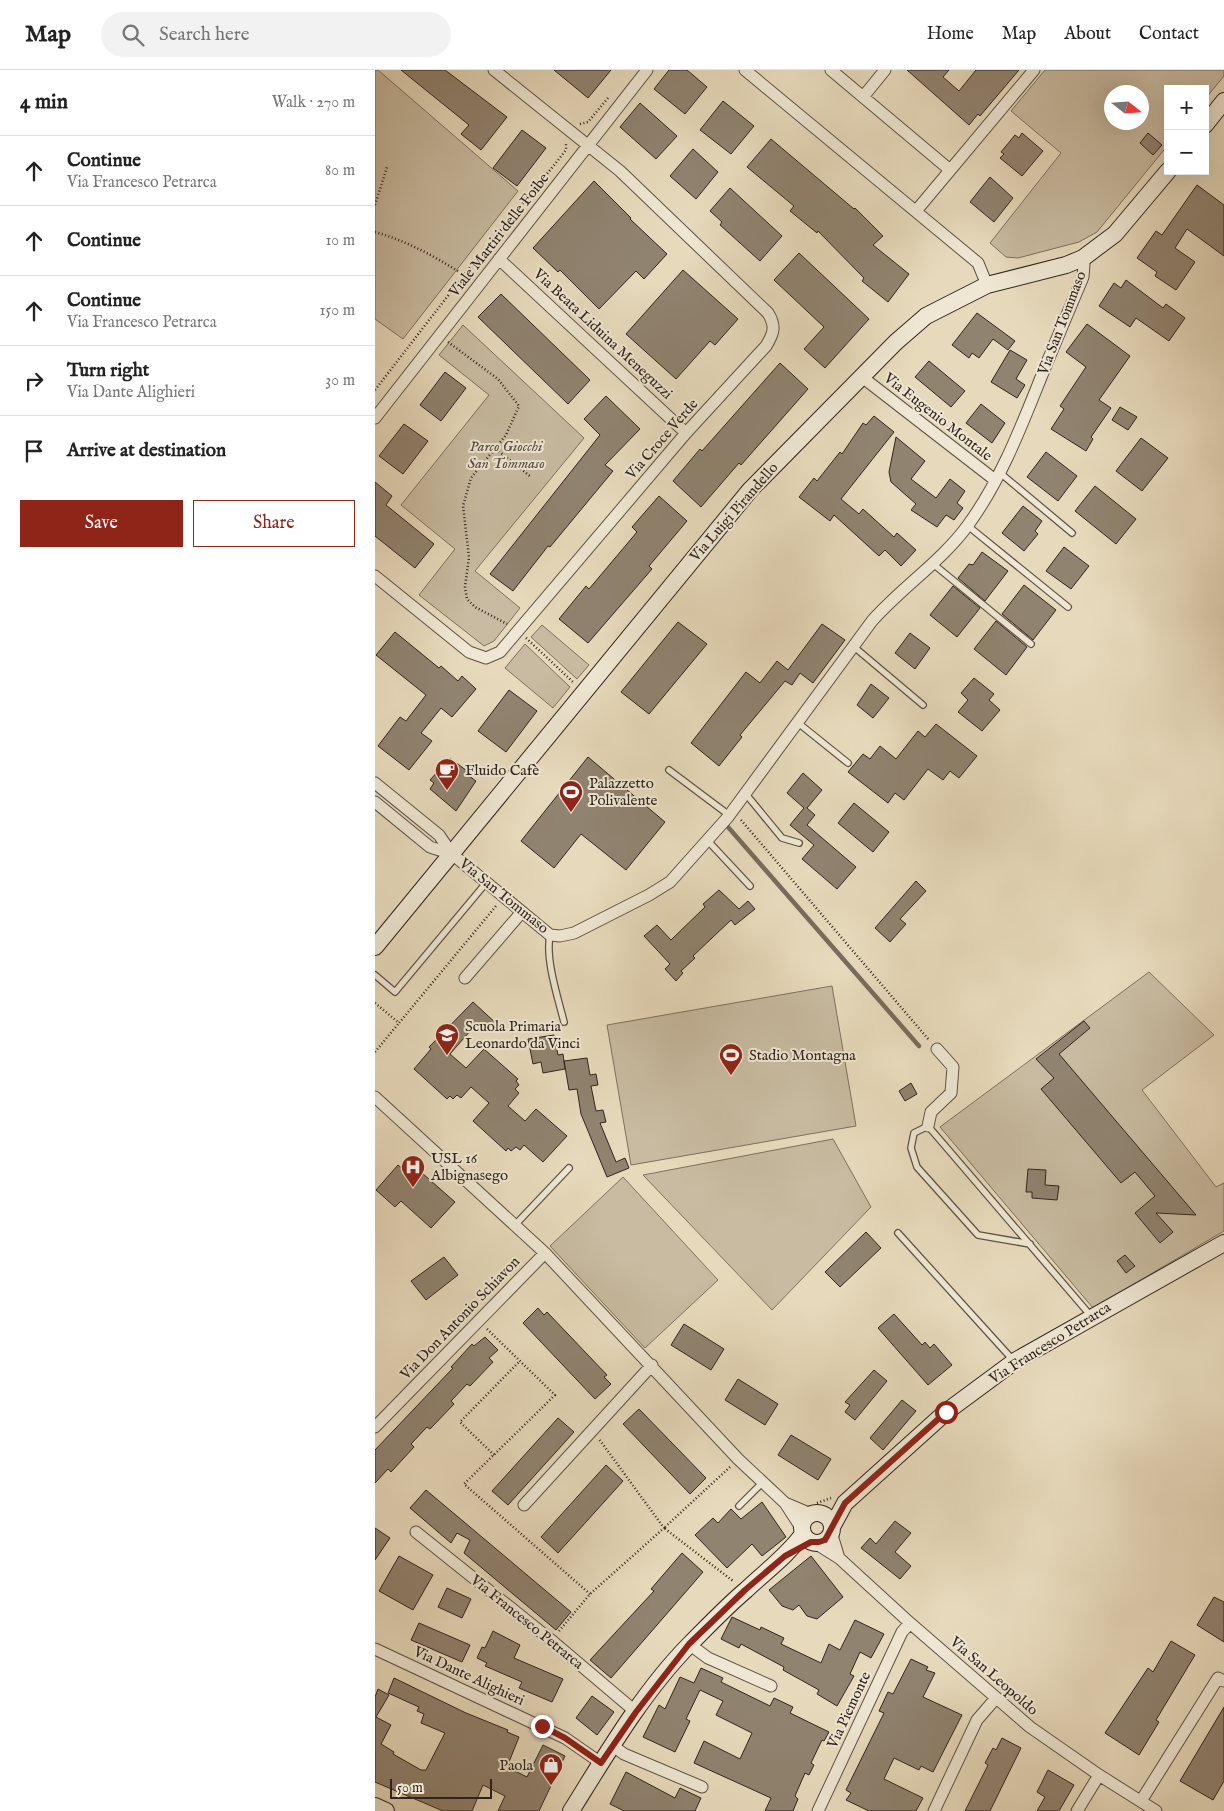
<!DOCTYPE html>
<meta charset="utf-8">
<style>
body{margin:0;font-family:"IM FELL English",serif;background:#f2f2f2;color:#222}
.controls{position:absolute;right:15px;top:15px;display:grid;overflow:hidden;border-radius:0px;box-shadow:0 5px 20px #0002}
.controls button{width:45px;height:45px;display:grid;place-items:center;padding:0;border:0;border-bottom:1px solid #e0e0e0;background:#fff;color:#222;font:25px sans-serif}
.compass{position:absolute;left:729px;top:15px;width:45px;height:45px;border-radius:50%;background:#fff;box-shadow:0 5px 20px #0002;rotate:107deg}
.scale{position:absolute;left:15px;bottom:12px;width:102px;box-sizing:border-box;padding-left:5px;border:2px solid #31241e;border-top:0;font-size:14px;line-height:18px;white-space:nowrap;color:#31241e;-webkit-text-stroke:4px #efe7d3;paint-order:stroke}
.stop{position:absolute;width:15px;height:15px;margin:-11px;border:4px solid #8f2418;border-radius:50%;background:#fff}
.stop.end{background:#8f2418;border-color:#fff;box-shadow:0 1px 5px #0008}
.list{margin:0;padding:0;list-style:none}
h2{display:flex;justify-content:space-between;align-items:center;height:65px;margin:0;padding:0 20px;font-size:21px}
h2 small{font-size:16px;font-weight:400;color:#767676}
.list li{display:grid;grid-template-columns:32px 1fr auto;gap:15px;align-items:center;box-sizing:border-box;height:70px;padding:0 20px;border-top:1px solid #e0e0e0}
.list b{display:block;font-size:19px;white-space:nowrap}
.list p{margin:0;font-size:16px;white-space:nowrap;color:#767676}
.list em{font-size:16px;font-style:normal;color:#767676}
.actions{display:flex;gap:10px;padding:15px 20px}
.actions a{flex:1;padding:11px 0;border:1px solid #8f2418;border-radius:0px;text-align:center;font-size:18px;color:#8f2418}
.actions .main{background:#8f2418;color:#fff}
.icon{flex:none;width:28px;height:28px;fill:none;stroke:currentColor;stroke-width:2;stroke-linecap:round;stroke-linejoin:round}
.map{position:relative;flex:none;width:849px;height:1741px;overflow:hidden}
header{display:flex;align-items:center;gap:30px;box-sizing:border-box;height:70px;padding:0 25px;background:#fff;border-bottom:1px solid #e0e0e0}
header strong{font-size:24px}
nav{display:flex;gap:28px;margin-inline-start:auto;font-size:18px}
.search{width:350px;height:45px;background:#f2f2f2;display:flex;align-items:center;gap:12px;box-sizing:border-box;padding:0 18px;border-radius:28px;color:#767676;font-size:19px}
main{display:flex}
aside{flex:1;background:#fff}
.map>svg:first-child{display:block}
.green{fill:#c8bba1;stroke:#7c7060;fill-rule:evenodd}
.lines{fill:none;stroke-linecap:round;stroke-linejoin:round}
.stream{stroke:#796c5c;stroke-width:4.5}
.building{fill:#908370;stroke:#31241e}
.lane-casing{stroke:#5e5246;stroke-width:8}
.street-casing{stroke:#5e5246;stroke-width:13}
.secondary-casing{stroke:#31241e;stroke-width:18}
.path{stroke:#31241e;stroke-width:2.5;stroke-dasharray:1 2.5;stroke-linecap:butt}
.lane{stroke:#efe7d3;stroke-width:5.5}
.street{stroke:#efe7d3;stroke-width:11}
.secondary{stroke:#efe7d3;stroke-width:16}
.route{stroke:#8f2418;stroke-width:6}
.labels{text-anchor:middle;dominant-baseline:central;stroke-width:4;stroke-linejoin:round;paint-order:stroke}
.street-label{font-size:15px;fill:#31241e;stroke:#efe7d3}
.park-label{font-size:15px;font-style:italic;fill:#574a3f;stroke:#efe7d3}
.poi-label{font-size:15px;fill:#31241e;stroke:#efe7d3;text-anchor:start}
</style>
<header>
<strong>Map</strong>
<div class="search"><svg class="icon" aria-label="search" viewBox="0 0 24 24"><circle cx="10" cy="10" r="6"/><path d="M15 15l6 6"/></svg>Search here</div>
<nav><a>Home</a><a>Map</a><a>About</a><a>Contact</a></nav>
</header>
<main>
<aside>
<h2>4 min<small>Walk · 270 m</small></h2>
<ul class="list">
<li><svg class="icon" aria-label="ahead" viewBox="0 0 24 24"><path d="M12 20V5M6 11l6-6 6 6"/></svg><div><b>Continue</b><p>Via Francesco Petrarca</p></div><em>80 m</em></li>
<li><svg class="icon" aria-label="ahead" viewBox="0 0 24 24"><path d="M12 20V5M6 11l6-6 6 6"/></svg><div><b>Continue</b></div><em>10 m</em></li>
<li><svg class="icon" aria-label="ahead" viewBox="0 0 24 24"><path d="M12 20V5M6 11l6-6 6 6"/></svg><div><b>Continue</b><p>Via Francesco Petrarca</p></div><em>150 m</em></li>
<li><svg class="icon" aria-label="right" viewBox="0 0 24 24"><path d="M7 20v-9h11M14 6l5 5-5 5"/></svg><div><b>Turn right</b><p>Via Dante Alighieri</p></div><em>30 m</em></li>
<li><svg class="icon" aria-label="arrive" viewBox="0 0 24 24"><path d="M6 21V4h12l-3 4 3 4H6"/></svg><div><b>Arrive at destination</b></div></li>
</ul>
<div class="actions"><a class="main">Save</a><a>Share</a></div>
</aside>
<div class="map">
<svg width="849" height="1741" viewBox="0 0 849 1741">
<rect width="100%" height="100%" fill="#e7dabc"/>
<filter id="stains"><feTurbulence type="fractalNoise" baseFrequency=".004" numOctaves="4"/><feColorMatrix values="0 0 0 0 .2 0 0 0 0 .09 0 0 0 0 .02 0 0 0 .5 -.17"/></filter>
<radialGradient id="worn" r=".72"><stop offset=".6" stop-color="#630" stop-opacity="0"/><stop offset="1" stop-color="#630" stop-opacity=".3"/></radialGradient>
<!-- green -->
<path class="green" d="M0 0H3L143 121 28 269 0 249Z
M670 0H849V6L830 29V19H793V75L722 162 704 172 643 188 631 187 615 173 686 83 636 41ZM736 22H766V52H736Z
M88 255 209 368 100 501 145 538 119 571 109 576 44 525 80 479 26 435 114 325 64 285Z
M167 555 214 595 202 609 156 567Z
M150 574 195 617 178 638 130 598Z
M774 902 839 965 767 1020 841 1117 849 1113V1161L718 1238 565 1057Z
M457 916 481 1056 256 1095 232 955Z
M458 1069 496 1137 397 1240 268 1105Z
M248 1107 343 1210 270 1278 175 1176Z"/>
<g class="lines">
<!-- stream -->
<path class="stream" d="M353 757 544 976"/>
</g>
<!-- building -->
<path class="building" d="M26 0H70L132 47 106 80 86 64 94 55Z
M179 0H236L213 28Z
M294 0H312L332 17 310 44 279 19Z
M532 0H574L568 7 584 21 601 0H644L605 46 603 44 594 55Z
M348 31 379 56 356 84 325 60Z
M265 33 302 66 281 89 245 57Z
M147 60 171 78 142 116 118 98Z
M647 63 668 81 647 106 625 88 629 84 626 82 640 65 644 68Z
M773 63 787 75 778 85 765 73Z
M396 69 479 139 480 138 508 166 498 175 534 204 513 232 487 211 489 208 443 161 442 163 415 141 419 136 372 97Z
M318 79 343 102 321 129 295 106Z
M615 107 638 128 619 152 595 132Z
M219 111 256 148 255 149 292 184 269 209 261 201 224 239 185 200 183 202 158 178Z
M822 115 849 135V186L812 159 800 178 820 192 801 220 780 206 782 202 762 188 781 161 787 165Z
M355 118 407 166 385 191 345 155 347 152 335 141Z
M424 183 494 249 450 298 429 279 449 257 399 210Z
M308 200 363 249 340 275 335 271 301 309 251 264Z
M751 210 788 238 791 234 810 248 794 271 761 248 755 257 724 236 739 213 746 218Z
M126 224 215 310 193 334 103 247Z
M602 243 640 271 633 280 618 269 604 288 597 283 594 288 577 275Z
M712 254 755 286 724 330 736 338 716 367 718 369 711 381 676 359 689 339 685 336 711 297 691 282Z
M635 280 652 290 641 309 650 315 642 328 616 312Z
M554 291 590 321 576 337 540 307Z
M405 293 433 319 366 395 364 393 326 437 298 411 325 379 327 381Z
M70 302 91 318 66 351 45 335Z
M231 326 265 359 230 395 238 401 175 477 173 476 138 521 115 504 225 365 209 349Z
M606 334 630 353 617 373 591 353Z
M745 337 762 347 753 360 737 350Z
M499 346 519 362 466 429 484 444 488 439 519 467 522 463 541 480 526 496 510 480 504 486 459 445 455 451 424 427 439 408 442 411 465 382 467 384 488 353 491 355Z
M29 354 53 371 28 404 4 386Z
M521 367 550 391 536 409 561 428 575 409 590 421 582 433 588 438 579 450 571 445 562 457 536 440 541 434 516 412 514 402Z
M766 368 793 388 767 421 741 401Z
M671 382 702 406 683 431 652 407Z
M0 412 17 426 11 435 59 474 40 498 0 466Z
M720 416 761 449 741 474 700 441Z
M284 426 312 451 274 496 277 499 213 573 184 549 211 516 214 519 262 462 257 457Z
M648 436 667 451 660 461 663 464 649 481 627 463Z
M689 477 714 496 696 519 671 501Z
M607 482 633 501 610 531 583 508 594 494 598 495Z
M649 515 681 540 658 570 627 544Z
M578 516 605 538 582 567 555 545Z
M621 551 652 577 631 605 599 579Z
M303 552 332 574 274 644 246 622Z
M447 554 470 570 438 613 425 603 417 615 410 611 365 665 367 667 344 696 316 673 371 602 385 613 402 591 413 600Z
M20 562 64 598 66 596 83 611 87 606 101 619 77 647 66 638 46 663 57 671 34 700 3 676 25 647 31 651 51 625 1 585Z
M535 563 555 578 540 599 520 583Z
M599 608 619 624 614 630 625 640 607 661 583 642 593 630 586 623Z
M496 614 514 628 498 648 482 635Z
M134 620 162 641 131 682 103 661Z
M561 654 602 686 584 708 575 701 568 710 553 699 529 730 520 723 513 733 473 702 488 684 495 689 505 676 521 689 543 661 550 667Z
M213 687 290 752 251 800 206 764 179 798 146 771Z
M75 688 96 704 94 706 101 711 81 741 55 719 59 713 55 710Z
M428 703 447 720 432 738 440 745 432 755 481 797 462 819 427 789 439 775 415 755 429 738 412 723Z
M479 733 514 762 498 782 463 753Z
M541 811 551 821 525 849 531 854 515 872 500 858Z
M344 820 364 839 373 831 380 839 360 855 356 850 318 886 320 888 306 901 308 903 301 911 290 899 295 894 269 866 282 855 296 870 330 837 328 834Z
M98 932 123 955 116 963 103 952 75 984 91 998 109 979 143 1009 141 1011 144 1015 140 1019 144 1023 133 1036 150 1051 161 1039 192 1066 168 1092 149 1075 145 1080 141 1077 136 1081 133 1078 131 1081 98 1051 114 1033 96 1017 86 1028 82 1025 78 1029 75 1026 72 1029 39 999 56 979 54 977Z
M709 951 715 958 684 984 821 1145 781 1143 798 1162 785 1173 760 1143 780 1126 760 1102 746 1113 666 1019 679 1008 661 989Z
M179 965 183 985 188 984 190 999 168 1003 166 992 158 994 153 969Z
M212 988 215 1005 221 1004 223 1015 216 1016 221 1041 228 1040 231 1052 225 1053 241 1092 250 1088 254 1098 232 1107 206 1044 202 1019 194 1020 189 991Z
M536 1013 542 1024 530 1031 524 1021Z
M23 1095 41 1111 47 1103 80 1132 56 1158 26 1131 20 1137 1 1120Z
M653 1099 671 1100 670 1115 684 1116 682 1130 657 1128V1122H651Z
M491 1162 506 1178 465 1217 450 1202Z
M750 1185 760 1196 751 1203 742 1191Z
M69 1187 83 1205 51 1230 36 1211Z
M163 1238 169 1245 172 1242 232 1305 229 1307 236 1314 220 1329 148 1253Z
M519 1244 547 1275 550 1272 555 1278 559 1274 577 1295 553 1315 503 1258Z
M309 1254 349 1279 336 1300 296 1275Z
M110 1267 123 1280 114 1288 118 1292 95 1316 92 1314 76 1331 79 1334 55 1359 52 1357 36 1374 39 1377 16 1402 13 1399 0 1413V1380L78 1298 76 1297 97 1274 99 1276Z
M499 1300 512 1311 480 1350 470 1342 475 1335 470 1332Z
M363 1309 403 1334 390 1355 350 1330Z
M527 1330 541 1341 508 1380 495 1368Z
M264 1339 331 1408 315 1424 248 1354Z
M183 1348 199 1362 133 1435 117 1421Z
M416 1365 456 1389 443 1410 403 1385Z
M231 1395 248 1411 183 1483 166 1467Z
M51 1420 196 1542 181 1560 89 1483 95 1470 82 1463 76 1473 35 1438Z
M387 1432 411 1467 387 1486 377 1474 352 1498 320 1465 338 1448 343 1453 356 1439 366 1449Z
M520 1451 536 1463 520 1482 536 1496 525 1509 486 1478 495 1468 501 1474Z
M0 1458 15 1468 0 1490Z
M307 1483 328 1502 236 1608 215 1590 279 1521 276 1519Z
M24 1486 58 1505 38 1540 4 1521Z
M436 1486 468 1527 442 1549 432 1546 424 1535 418 1540 407 1536 394 1520Z
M72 1518 96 1529 87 1548 63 1537Z
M839 1527 849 1532V1572L822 1555Z
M357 1547 385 1560 386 1557 409 1568 406 1574 446 1593 454 1574 465 1580 480 1550 509 1564 496 1588 485 1582 475 1604 479 1606 462 1636 442 1624 444 1620 408 1600 409 1597 366 1574 364 1578 346 1569Z
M44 1553 95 1575 87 1592 36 1570Z
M118 1561 145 1575 139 1588 188 1609 177 1632 144 1618 147 1612 110 1596 112 1593 102 1588 107 1577 110 1578Z
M796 1571 820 1585 781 1650 784 1652 764 1685 730 1663 773 1598 778 1602Z
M536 1589 553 1597 551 1600 560 1603 548 1627 587 1645 558 1702 546 1696 544 1700 519 1688 509 1709 548 1728 541 1741H494L471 1730 476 1723 471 1720 509 1643 504 1641 513 1622 518 1624Z
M326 1598 348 1608 346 1612 395 1636 399 1628 418 1637 415 1643 454 1662 449 1671 447 1670 436 1693 439 1695 434 1705 430 1703 420 1726 423 1729 418 1741H390L396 1728 319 1693 329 1671 365 1689 377 1663 341 1645 348 1631 325 1620 311 1649 315 1651 300 1682 268 1667 284 1635 290 1639 305 1607 319 1613Z
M19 1608 91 1643 133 1660 132 1662 144 1667 132 1697 152 1707 168 1675 190 1686 164 1741H123L130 1726 108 1715 97 1741H68L0 1712V1627L3 1619 14 1625 1 1647 16 1655 6 1674 19 1682 18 1684 46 1700H51L70 1663 46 1653 49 1644 42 1641 44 1637 13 1623Z
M217 1626 239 1642 222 1665 201 1648Z
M849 1637V1711L838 1730 805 1711Z
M627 1668 646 1678 615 1741H590L613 1695 610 1693 618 1678 621 1680Z
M673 1700 699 1715 684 1741H662L670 1727 662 1722Z
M251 1702 300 1728 305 1718 326 1728 320 1741H249L235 1734Z"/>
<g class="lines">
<!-- lane casing -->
<g class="lane-casing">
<path id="lane" d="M624 402 697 463
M593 456 693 537
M557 493 656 574
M478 576 548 635
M422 652 473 693
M294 700 354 745
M370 723 407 768 424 773
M333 771 375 816
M175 865C170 889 183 928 189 952
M0 905 20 922 111 813
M140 1155 194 1098
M523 1163 638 1290
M655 1174 603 1165 542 1097 536 1078 539 1063 553 1056 716 1246
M364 1436 387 1413"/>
</g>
<!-- street casing -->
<g class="street-casing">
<path id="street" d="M370 0 603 193 612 215
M456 0 575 100
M488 27 510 0
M541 141 659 0
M124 189 311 363
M487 307 620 410
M0 348 272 0
M0 506 94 582 111 588 125 582 311 363 391 276C399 263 401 256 393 243L245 101 119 0
M0 713 64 765 77 784 175 865 185 866 199 863 274 825 295 812 353 747 497 551C526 518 568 490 593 455 626 410 646 357 667 305 680 273 694 240 708 207L709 194 708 188
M0 732 55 777 77 784
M90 908 146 843
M0 1027 170 1183 363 1389 410 1433 427 1459
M553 1056 556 1042 576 1023 578 997 562 979
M0 1357 170 1183
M410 1433 436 1444
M149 1435 277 1295
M41 1462 176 1570 261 1642
M456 1462 464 1488
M440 1473 464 1488 535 1553 655 1657 724 1705 781 1741
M314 1574 333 1588 396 1616
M0 1579 190 1668 226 1693
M238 1676 249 1684 327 1717
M766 1731 843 1608 849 1611
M443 1741 527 1562 535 1553
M559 1741 602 1650 621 1628
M702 1741 724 1705"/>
</g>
<!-- secondary casing -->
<g class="secondary-casing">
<path id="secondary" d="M830 55 849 31
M0 877 375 420 521 272 551 246 612 215 691 195 708 188 740 164 793 101
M427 1458a15 15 0 1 1 30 0a15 15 0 1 1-30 0Z
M457 1457 470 1433 571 1342 640 1291 849 1173
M0 1736 11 1741
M196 1741C231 1685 269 1620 316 1573 334 1555 352 1536 371 1520 391 1501 412 1486 428 1464"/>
</g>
<!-- path -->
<path class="path" d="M205 54 213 52 233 28
M0 135 12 97
M0 162C32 171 61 187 89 205
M73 272 123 309 144 336 131 365 96 408 88 436 94 487 90 517 92 529 100 537 132 554
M0 320 89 205 180 94 191 80V73
M121 379 156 407
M151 568 198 612
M366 750 554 970
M0 933 24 953 121 836
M0 982 24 953
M112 1259 180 1325 89 1414 215 1524
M119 1385 85 1352 145 1291
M355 1397 289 1458 358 1511
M442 1433 456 1428
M184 1561 215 1524 289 1458 224 1369"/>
<!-- lane -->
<use href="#lane" class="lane"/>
<!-- street -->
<use href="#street" class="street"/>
<!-- secondary -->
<use href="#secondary" class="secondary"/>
</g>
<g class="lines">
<!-- route -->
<path class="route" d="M167 1656 190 1668 226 1693 261 1642 314 1574 370 1520 410 1486 436 1472H444L450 1470 470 1433 571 1342"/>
</g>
<!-- icons -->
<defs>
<g id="cafe-pin" transform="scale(1.25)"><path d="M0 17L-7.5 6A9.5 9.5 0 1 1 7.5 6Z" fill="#8f2418" stroke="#efe7d3"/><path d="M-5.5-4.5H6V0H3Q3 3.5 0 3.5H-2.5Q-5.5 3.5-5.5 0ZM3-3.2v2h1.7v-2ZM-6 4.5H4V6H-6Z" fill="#fff"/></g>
<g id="stadium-pin" transform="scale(1.25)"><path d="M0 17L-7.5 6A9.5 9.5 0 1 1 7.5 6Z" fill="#8f2418" stroke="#efe7d3"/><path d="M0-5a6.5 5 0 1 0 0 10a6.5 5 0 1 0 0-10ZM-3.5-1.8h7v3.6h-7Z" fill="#fff"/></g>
<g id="school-pin" transform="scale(1.25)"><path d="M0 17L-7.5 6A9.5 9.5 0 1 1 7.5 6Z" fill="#8f2418" stroke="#efe7d3"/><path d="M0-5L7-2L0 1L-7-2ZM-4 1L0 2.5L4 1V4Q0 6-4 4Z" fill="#fff"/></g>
<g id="hospital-pin" transform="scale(1.25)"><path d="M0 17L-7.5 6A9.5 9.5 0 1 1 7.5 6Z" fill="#8f2418" stroke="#efe7d3"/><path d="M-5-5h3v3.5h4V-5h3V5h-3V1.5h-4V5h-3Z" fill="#fff"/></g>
<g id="shop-pin" transform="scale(1.25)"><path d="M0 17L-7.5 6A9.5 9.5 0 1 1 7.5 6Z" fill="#8f2418" stroke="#efe7d3"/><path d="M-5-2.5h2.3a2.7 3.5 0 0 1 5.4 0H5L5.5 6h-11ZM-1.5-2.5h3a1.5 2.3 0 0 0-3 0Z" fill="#fff"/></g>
</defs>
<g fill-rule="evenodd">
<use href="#cafe-pin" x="72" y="700"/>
<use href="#stadium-pin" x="196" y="722"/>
<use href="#school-pin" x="72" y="965"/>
<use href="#stadium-pin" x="356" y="985"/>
<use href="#hospital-pin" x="38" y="1097"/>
<use href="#shop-pin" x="176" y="1695"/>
</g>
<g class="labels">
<!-- street labels -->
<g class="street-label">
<text transform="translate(124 165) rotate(-52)">Viale Martiri delle Foibe</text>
<text transform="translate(687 253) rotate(-69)">Via San Tommaso</text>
<text transform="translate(228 264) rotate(43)">Via Beata Liduina Meneguzzi</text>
<text transform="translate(563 347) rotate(38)">Via Eugenio Montale</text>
<text transform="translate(287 369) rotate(-49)">Via Croce Verde</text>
<text transform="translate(359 442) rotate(-49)">Via Luigi Pirandello</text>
<text transform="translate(129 826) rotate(39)">Via San Tommaso</text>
<text transform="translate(85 1248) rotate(-46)">Via Don Antonio Schiavon</text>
<text transform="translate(675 1273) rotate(-32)">Via Francesco Petrarca</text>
<text transform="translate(152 1552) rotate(39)">Via Francesco Petrarca</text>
<text transform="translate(94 1606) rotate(25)">Via Dante Alighieri</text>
<text transform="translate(619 1606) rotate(41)">Via San Leopoldo</text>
<text transform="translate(474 1640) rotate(-65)">Via Piemonte</text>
</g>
<!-- park labels -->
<g class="park-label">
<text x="131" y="376">Parco Giocchi<tspan x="131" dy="17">San Tommaso</tspan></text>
</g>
<!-- poi labels -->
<g class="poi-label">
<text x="90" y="700">Fluido Cafè</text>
<text x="214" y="713">Palazzetto<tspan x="214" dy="17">Polivalente</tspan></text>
<text x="90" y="956">Scuola Primaria<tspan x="90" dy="17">Leonardo da Vinci</tspan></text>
<text x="374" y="985">Stadio Montagna</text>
<text x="56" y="1088">USL 16<tspan x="56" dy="17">Albignasego</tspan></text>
<text x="158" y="1695" text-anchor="end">Paola</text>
</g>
</g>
<rect width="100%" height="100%" filter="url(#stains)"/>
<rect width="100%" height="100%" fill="url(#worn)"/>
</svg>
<div class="controls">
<button>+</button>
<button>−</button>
</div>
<svg class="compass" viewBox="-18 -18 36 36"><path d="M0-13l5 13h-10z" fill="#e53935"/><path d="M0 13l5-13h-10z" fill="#767676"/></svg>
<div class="scale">50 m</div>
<div class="stop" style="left:571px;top:1342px"></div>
<div class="stop end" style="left:167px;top:1656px"></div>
</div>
</main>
